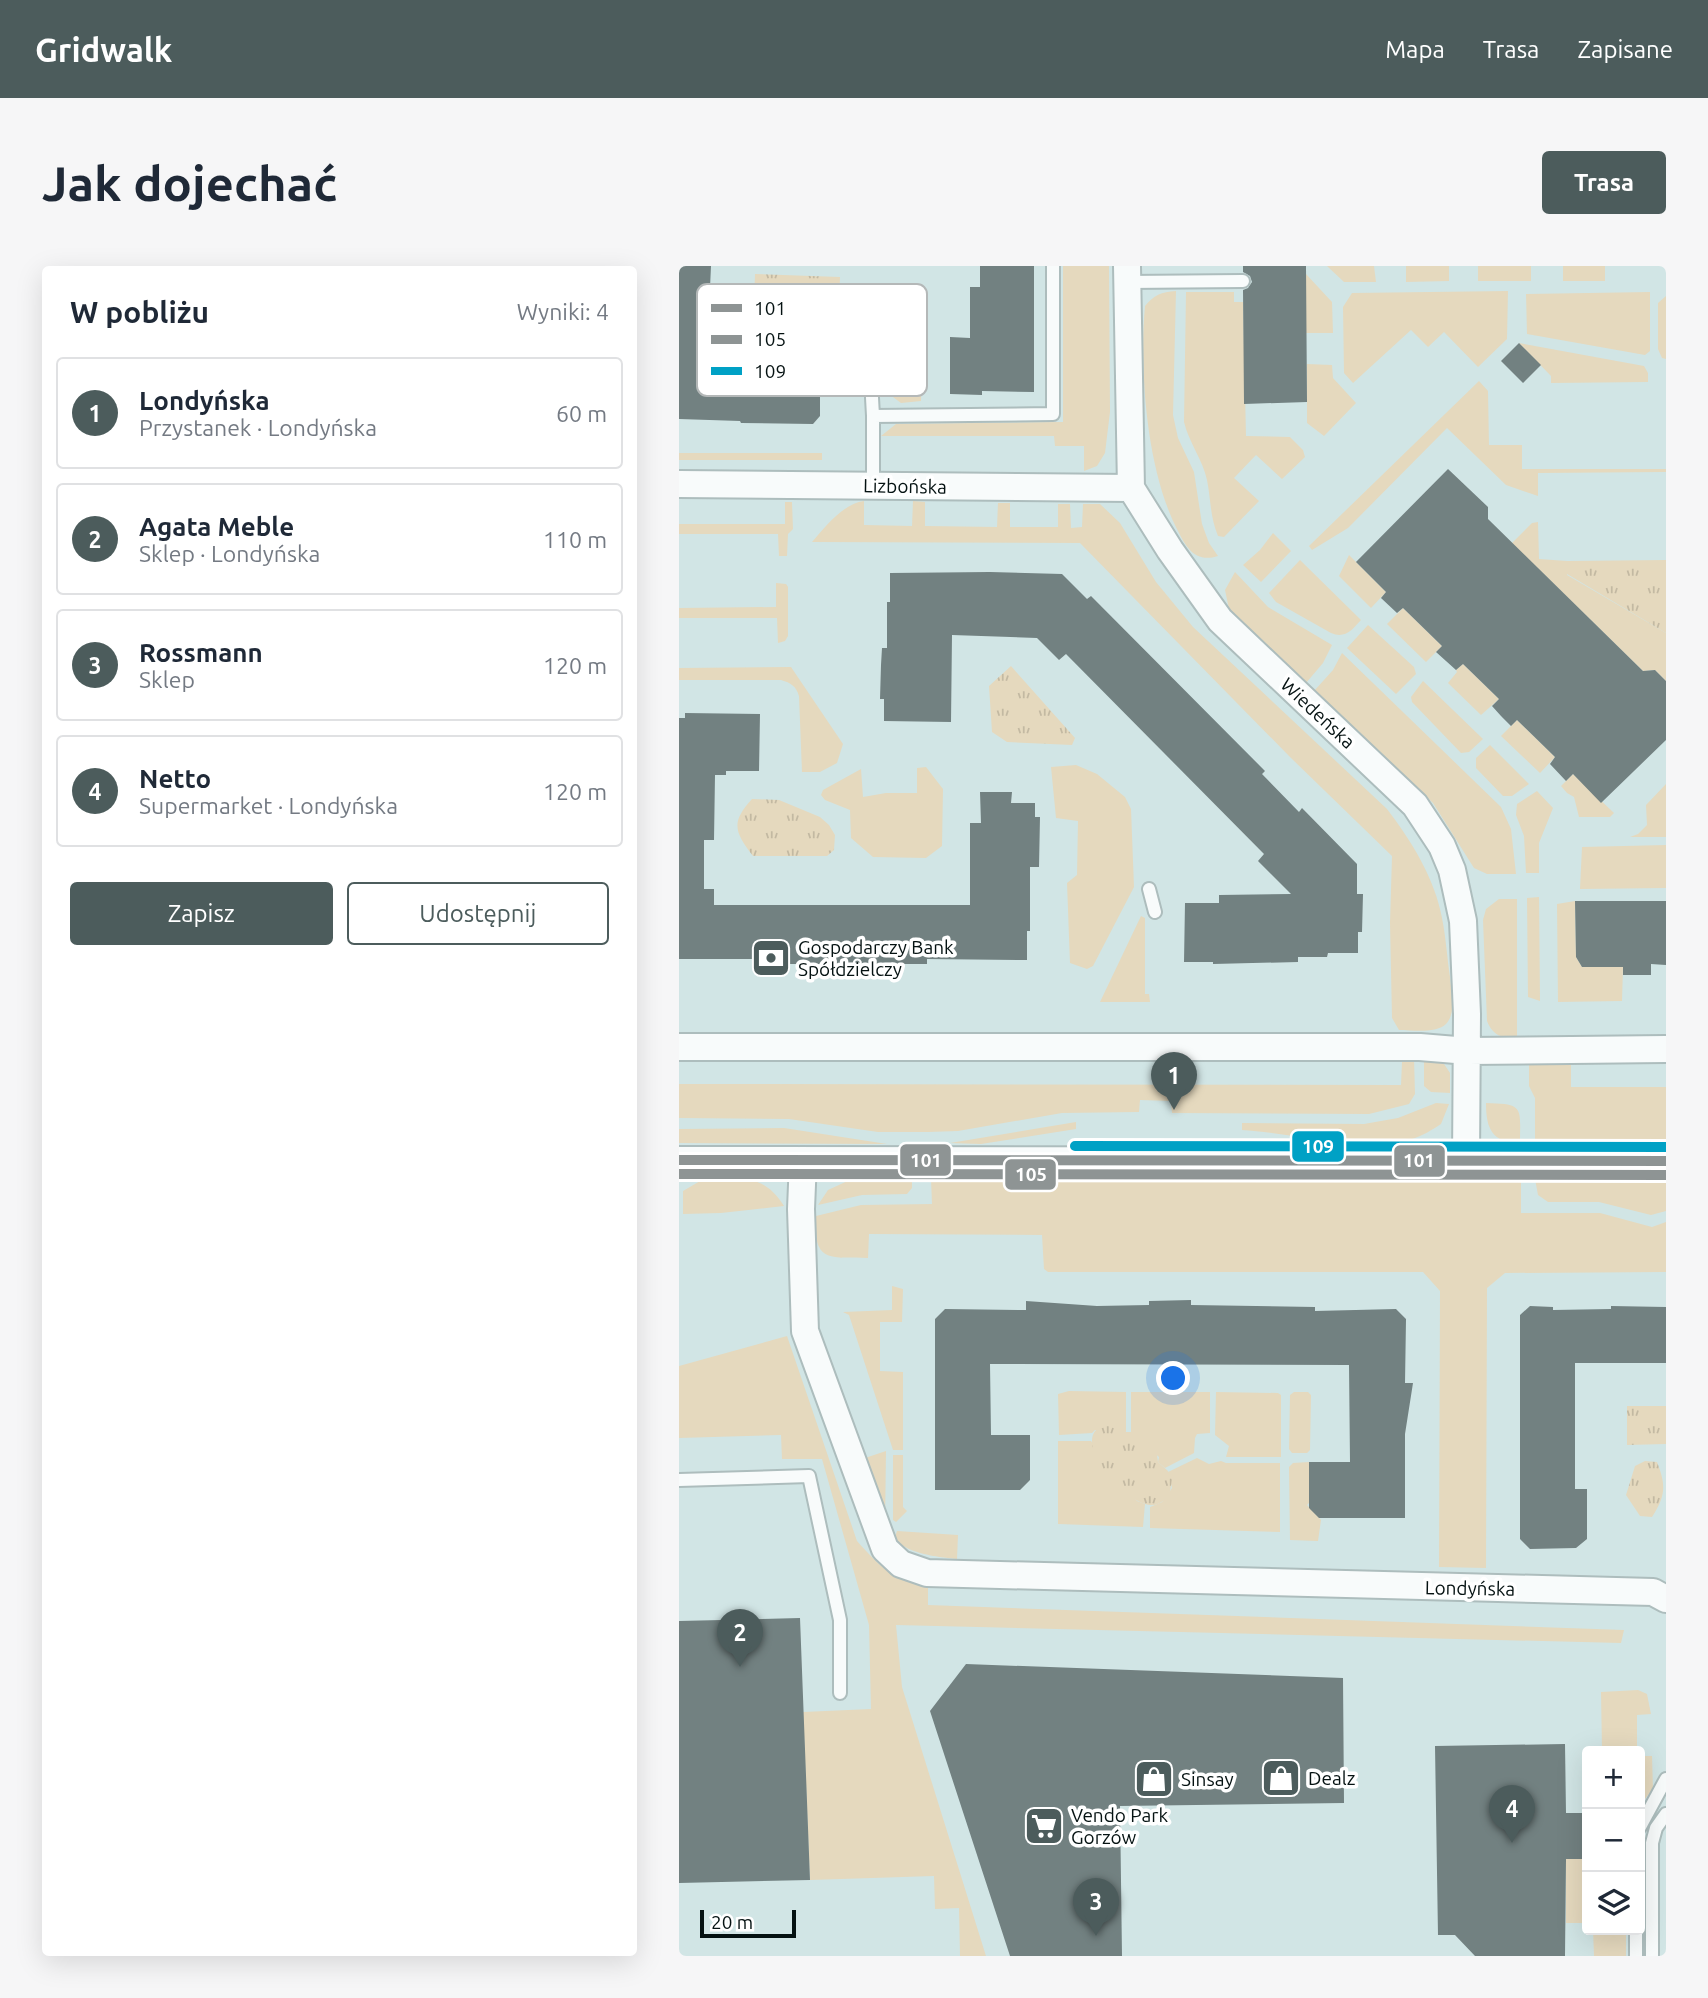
<!DOCTYPE html>
<html lang="pl">
<meta charset="utf-8">
<style>
body{margin:0;font-family:Ubuntu,sans-serif;background:#f6f6f7;color:#1f2937}
.controls{position:absolute;right:21px;bottom:21px;display:grid;overflow:hidden;border-radius:7px;box-shadow:0 7px 28px #0002}
.controls button{width:63px;height:63px;display:grid;place-items:center;padding:0;border:0;border-bottom:2px solid #e0e1e3;background:#fff;color:#1f2937;font:35px sans-serif}
.scale{position:absolute;left:21px;bottom:18px;width:96px;box-sizing:border-box;padding-left:7px;border:4px solid #051212;border-top:0;font-size:19px;line-height:24px;white-space:nowrap;color:#051212;-webkit-text-stroke:5px #fff;paint-order:stroke}
.you{position:absolute;left:495px;top:1113px;width:24px;height:24px;margin:-18px;border:5px solid #fff;border-radius:50%;background:#1a73e8;box-shadow:0 0 0 10px #1a73e833}
.badge{display:grid;place-items:center;width:46px;height:46px;border-radius:50%;background:#4c5c5c;color:#fff;font-size:23px;font-weight:700}
.pin{position:absolute;translate:-50% -58px;filter:drop-shadow(0 2px 4px #0008)}
.pin::after{content:'';position:absolute;top:37px;width:24px;height:21px;background:inherit;clip-path:polygon(0 0,100% 0,50% 100%)}
.list{margin:0;padding:0;list-style:none}
h2{display:flex;justify-content:space-between;align-items:center;height:91px;margin:0;padding:0 28px;font-size:30px}
h2 small{font-size:23px;font-weight:400;color:#747a83}
.list li{display:grid;grid-template-columns:46px 1fr auto;gap:21px;align-items:center;box-sizing:border-box;height:112px;margin:0 14px 14px;padding:0 14px;border:2px solid #e0e1e3;border-radius:7px}
.list b{display:block;font-size:26px;white-space:nowrap}
.list p{margin:0;font-size:23px;white-space:nowrap;color:#747a83}
.list em{font-size:23px;font-style:normal;color:#747a83}
.actions{display:flex;gap:14px;padding:21px 28px}
.actions a{flex:1;padding:16px 0;border:2px solid #4c5c5c;border-radius:7px;text-align:center;font-size:24px;color:#4c5c5c}
.actions .main{background:#4c5c5c;color:#fff}
.icon{flex:none;width:38px;height:38px;fill:none;stroke:currentColor;stroke-width:2;stroke-linecap:round;stroke-linejoin:round}
.map{position:relative;flex:none;width:987px;height:1690px;overflow:hidden;border-radius:7px}
header{display:flex;align-items:center;gap:42px;box-sizing:border-box;height:98px;padding:0 35px;background:#4c5c5c;color:#fff}
header strong{font-size:33px}
nav{display:flex;gap:38px;margin-inline-start:auto;font-size:24px}
.intro{display:flex;align-items:center;justify-content:space-between;box-sizing:border-box;height:168px;padding:0 42px}
h1{margin:0;font-size:49px}
.button{padding:18px 32px;border-radius:7px;background:#4c5c5c;color:#fff;font-size:24px;font-weight:700}
main{display:flex;gap:42px;padding:0 42px}
aside{flex:1;background:#fff;border-radius:7px;box-shadow:0 7px 28px #0002}
.map>svg:first-child{display:block}
.green{fill:#e5d9be}
.park{fill:url(#park-tufts)}
.building{fill:#728181}
.lines{fill:none;stroke-linecap:round;stroke-linejoin:round}
.lane-casing{stroke:#adbdbd;stroke-width:16}
.street-casing{stroke:#adbdbd;stroke-width:30}
.lane{stroke:#f8fbfb;stroke-width:12}
.street{stroke:#f8fbfb;stroke-width:26}
.bus-1-casing{stroke:#fff;stroke-width:16}
.bus-2-casing{stroke:#fff;stroke-width:16}
.bus-3-casing{stroke:#fff;stroke-width:16}
.bus-1{stroke:#8e9494;stroke-width:10}
.bus-2{stroke:#8e9494;stroke-width:10}
.bus-3{stroke:#00a1c5;stroke-width:10}
.labels{text-anchor:middle;dominant-baseline:central;stroke-width:7;stroke-linejoin:round;paint-order:stroke}
.street-label{font-size:19px;fill:#051212;stroke:#fff}
.poi-label{font-size:19px;fill:#051212;stroke:#fff;text-anchor:start}
.key{fill:#fff;stroke:#b4b8b8;stroke-width:2}
.key-label{font-size:19px;fill:#051212}
.line-badge{stroke:#fff;stroke-width:2.5}
.badge-label{font-size:19px;text-anchor:middle;font-weight:bold;fill:#fff}
</style>
<header>
<strong>Gridwalk</strong>
<nav><a>Mapa</a><a>Trasa</a><a>Zapisane</a></nav>
</header>
<div class="intro"><h1>Jak dojechać</h1><a class="button">Trasa</a></div>
<main>
<aside>
<h2>W pobliżu<small>Wyniki: 4</small></h2>
<ul class="list">
<li><span class="badge">1</span><div><b>Londyńska</b><p>Przystanek · Londyńska</p></div><em>60 m</em></li>
<li><span class="badge">2</span><div><b>Agata Meble</b><p>Sklep · Londyńska</p></div><em>110 m</em></li>
<li><span class="badge">3</span><div><b>Rossmann</b><p>Sklep</p></div><em>120 m</em></li>
<li><span class="badge">4</span><div><b>Netto</b><p>Supermarket · Londyńska</p></div><em>120 m</em></li>
</ul>
<div class="actions"><a class="main">Zapisz</a><a>Udostępnij</a></div>
</aside>
<div class="map">
<svg width="987" height="1690" viewBox="0 0 987 1690">
<defs>
<pattern id="park-tufts" width="24" height="20" patternUnits="userSpaceOnUse" patternTransform="scale(1.75)"><rect width="24" height="20" fill="#e5d9be"/><path d="M3 7l-1-3M5 7V3M7 7l1-3M15 17l-1-3M17 17v-4M19 17l1-3" fill="none" stroke="#c3b9a2"/></pattern>
</defs>
<rect width="100%" height="100%" fill="#d1e5e5"/>
<!-- green -->
<path class="green" d="M384 0H430L431 146 426 187 418 200 405 205V180H376L375 170H202L217 158 384 156Z
M648 0H695L697 16H665Z
M727 0H770V15L727 16Z
M799 0H852V15H799Z
M884 0H926V15H884Z
M627 8 653 36 654 67H627Z
M497 25 494 149 499 172 515 206 523 258 530 277 539 290C517 297 508 283 499 265 468 207 460 105 466 40 475 29 482 26 497 25Z
M829 25 828 73 799 101 765 66 749 81 732 64 674 117 665 107 664 41 673 27Z
M507 26H555V36H564L567 170 611 171 624 184 626 191 603 213 577 189 555 212 580 235 545 271 539 270C531 251 532 234 528 214 524 194 510 177 505 156Z
M971 26V85L966 89 848 68 847 28Z
M987 30V93L983 92 979 83V37Z
M243 71 242 135 222 137 199 120 198 87 212 72Z
M840 77 965 100 969 107V116L872 117V110Z
M628 98 653 99 654 112 677 137 645 170 628 157Z
M800 115 809 125 810 179H843V203H987V206L859 207V230L827 219 768 162 669 262 633 284 630 280Z
M0 187H143V194H0Z
M185 235V259L233 260 234 235 246 236V260L318 261 319 237H331V261H379V238H391L392 262 403 261 404 238H421L441 257 477 316 514 361 708 543C732 574 756 613 763 652 767 672 768 691 771 711 772 725 778 746 767 758 756 768 734 764 720 764L713 752 711 657 713 590 611 491 401 277 133 276C146 261 165 237 185 235Z
M106 236H113L114 263 109 268 108 290H100L99 268H0V258H106Z
M859 256 860 293 888 295V309L987 367V415L976 404 964 405 833 277 853 257Z
M594 267 612 285 582 316 564 299 581 284Z
M670 289 707 326 692 342 660 310Z
M621 294 682 354C673 364 666 373 652 367L597 336 590 327Z
M556 306 589 341 653 379 644 397 627 417 564 358 550 343 546 324Z
M97 317 107 318 109 321V370L106 375 99 377 98 352H0V342L97 341Z
M724 342 763 380 747 396 708 358Z
M689 359 735 401 737 408 717 428 668 382Z
M663 387 822 541 832 563 837 608H808L795 602 754 537 635 425 654 404Z
M784 398 820 433 802 449 769 417 778 406 777 404Z
M112 401 164 478 158 497 141 506H123L120 430C117 420 112 417 102 414H0V402Z
M744 415 804 473 790 486 782 487 733 436 732 431Z
M838 454 876 491 861 507 822 470Z
M811 479 850 518 833 530H824L797 502V492Z
M397 499 418 508 446 531 452 543 455 621 414 700 408 703 391 697 388 617 398 609 399 555 377 552 372 501Z
M247 501 264 523 263 580 247 592 194 591 172 572 171 544 146 534 142 529 144 524 182 503 184 531 207 527H238V502Z
M894 508 935 547 931 551H900L895 531 888 527 882 520Z
M987 518V571H951L959 568 968 559 967 539Z
M858 525 874 542 860 577V607H847L845 570 837 549 838 538Z
M987 579V622L901 623 903 581Z
M860 631 861 735 849 731 848 632Z
M820 633H838V773C823 772 814 770 808 755L804 654 807 643Z
M896 635 897 691 903 701H944L943 735 879 736 878 638Z
M462 650 466 652V728H470L471 736H421Z
M730 792H735L736 828 730 838 690 848 493 847 492 835 461 834 460 846 383 847 279 865 249 866H199L110 853 0 852V818L722 819 723 796Z
M745 792 763 795 771 807V827L752 826 745 820Z
M850 797H892V821H987V877H856V832L850 820Z
M757 837 770 838 762 858C753 864 743 870 733 873 689 886 611 867 563 864V857L685 858 719 852Z
M807 837C846 838 841 841 841 878 813 876 807 863 807 837Z
M397 856V863L302 878 271 877Z
M105 862 208 878 0 877V863Z
M28 911C62 912 85 908 105 940L42 947 4 948V925Z
M175 912H233V922L228 928 183 929 139 939 149 924Z
M252 913H842V947H921L973 961 987 956V1006L826 1007 808 1022 807 1302 760 1301 761 1025 744 1006H369L365 1003 363 969 190 968 189 992C149 991 134 997 137 950L182 939 253 938Z
M856 913 987 914V945L972 949 920 936H869L859 929Z
M213 1020 224 1023 223 1056H201V1105L224 1106V1184H214L170 1049 164 1046 213 1044Z
M108 1070 178 1275C204 1304 210 1310 249 1316V1339L945 1364 942 1377 217 1359 223 1421 307 1690H281L280 1642 256 1643 255 1610 131 1614 124 1446 192 1443 190 1359 143 1193H103L102 1169 0 1172V1100Z
M390 1125 447 1126V1166L416 1164 413 1167 380 1169 379 1128Z
M452 1126H531V1167L518 1168 516 1172 515 1187 486 1202 479 1196 480 1191 452 1166Z
M537 1126 599 1127 602 1129V1191H547L550 1180 536 1169Z
M615 1126H629L632 1129 631 1184 628 1187H613L610 1183 611 1129Z
M379 1175H412L458 1235 466 1238 464 1261 379 1258Z
M207 1185 206 1261 183 1193Z
M214 1189H224V1241L228 1245 217 1256 214 1254Z
M518 1192 530 1198 542 1195 547 1197H601V1266L471 1262V1241L483 1236 493 1222 489 1206Z
M630 1196V1237L628 1239 642 1254 639 1275 611 1274 610 1201 614 1197Z
M218 1265 279 1269 278 1293C254 1290 235 1289 215 1274Z
M959 1424 968 1428 972 1448 958 1449V1485H923L922 1426Z
M961 1490H973L974 1523 961 1539Z
M887 1593H908V1657H887Z
M914 1664H947V1690H915Z"/>
<!-- park -->
<path class="park" d="M76 8 161 11 159 65 74 62Z
M987 294V367L888 308V295Z
M332 400 396 472 393 479 328 476 313 466 310 420Z
M73 533 100 534 141 551 150 559 156 569 155 584 148 590H74C56 566 51 557 73 533Z
M948 1140H987V1178L948 1179Z
M431 1158 442 1161 446 1166H460L471 1172 477 1182 479 1196 489 1205 493 1214 490 1231C485 1234 481 1238 475 1239 448 1243 381 1165 431 1158Z
M966 1195 978 1196C987 1219 987 1229 973 1251L961 1250 947 1229 956 1200Z"/>
<!-- building -->
<path class="building" d="M0 0H32L31 22 37 21 39 100H141V150L134 158 62 157 61 155 0 153Z
M301 0H355V126L303 125V129L271 128V71L291 72V21H301Z
M564 0H627L628 136 565 138 564 24 569 22 573 16 571 10 564 6Z
M840 77 862 99 844 117 822 95Z
M769 203 809 241V253L964 405 976 404 987 415V474L922 537 894 508 887 515 871 498 876 491 838 454 832 460 822 450 813 440 820 433 784 398 777 404 757 386 763 380 724 342 718 347 702 332 707 326 677 296Z
M311 306 383 308 408 333 412 330 586 505 583 508 620 546 623 542 678 598V628H684L683 666H679V687H649L648 691H619V696L534 698V696H505L506 637H540V629L612 628 579 595 585 588 387 388 380 394 358 372 273 369 272 456 205 455V433H201L202 399 203 382H208V336H211V307Z
M6 447 81 448 80 505H47V509H36L35 574H25V623H35V639H291V557H302L301 526H333L332 537H356V551H361L360 601H351V665H348V694L248 693V698H75V693H0V452H6Z
M896 635H987V699L972 698V709H944V701H903L897 691Z
M512 1034V1039L636 1041V1045L717 1043 727 1053 726 1117H734L726 1168V1252H640L630 1242V1196H671L670 1099 311 1098 312 1169H351V1214L341 1224H256V1053L266 1043 347 1044V1035L418 1040 470 1039V1035Z
M851 1040 874 1041V1044L932 1043V1040L987 1041V1097H896V1223H908V1273L897 1282 851 1283 841 1273V1049Z
M121 1352 131 1614 0 1617V1355Z
M287 1398 664 1412 665 1537 441 1540 443 1690H331L251 1445Z
M886 1478 887 1547H908V1593H887L886 1690H796L776 1669H759L756 1480Z"/>
<g class="lines">
<!-- lane casing -->
<g class="lane-casing">
<path id="lane" d="M448 16 564 15
M190 77 194 150V219
M194 150 374 148V0
M470 623 476 646
M0 1214 130 1210 161 1354V1427
M961 1561 987 1513
M957 1664V1690
M973 1690V1577L977 1562 987 1548"/>
</g>
<!-- street casing -->
<g class="street-casing">
<path id="street" d="M448 0 452 222 491 284 541 354 736 539 763 580 773 604 784 655 788 748 787 895
M0 218 452 222
M0 781H741L789 785 987 783
M0 894 987 895
M124 894 122 943 126 1065 206 1283 222 1298 248 1307 974 1326 987 1333"/>
</g>
<!-- lane -->
<use href="#lane" class="lane"/>
<!-- street -->
<use href="#street" class="street"/>
<!-- bus-1 casing -->
<g class="bus-1-casing">
<path id="bus-1" d="M0 894 987 895"/>
</g>
<!-- bus-2 casing -->
<g class="bus-2-casing">
<path id="bus-2" d="M0 908 987 909"/>
</g>
<!-- bus-3 casing -->
<g class="bus-3-casing">
<path id="bus-3" d="M396 880 987 881"/>
</g>
<!-- bus-1 -->
<use href="#bus-1" class="bus-1"/>
<!-- bus-2 -->
<use href="#bus-2" class="bus-2"/>
<!-- bus-3 -->
<use href="#bus-3" class="bus-3"/>
</g>
<!-- icons -->
<defs>
<g id="bank-square" transform="scale(2.0125)"><rect x="-9" y="-9" width="18" height="18" rx="4" fill="#4c5c5c" stroke="#fff"/><path d="M-6-4H6V4H-6ZM0-2.3a2.3 2.3 0 1 0 0 4.6a2.3 2.3 0 1 0 0-4.6Z" fill="#fff"/></g>
<g id="shop-square" transform="scale(2.0125)"><rect x="-9" y="-9" width="18" height="18" rx="4" fill="#4c5c5c" stroke="#fff"/><path d="M-5-2.5h2.3a2.7 3.5 0 0 1 5.4 0H5L5.5 6h-11ZM-1.5-2.5h3a1.5 2.3 0 0 0-3 0Z" fill="#fff"/></g>
<g id="supermarket-square" transform="scale(2.0125)"><rect x="-9" y="-9" width="18" height="18" rx="4" fill="#4c5c5c" stroke="#fff"/><path d="M-6-5.5h2.5l.6 2H6L4.5 2H-2.5L-4.4-4H-6ZM-1.5 3.2a1.3 1.3 0 1 0 .1 0ZM3 3.2a1.3 1.3 0 1 0 .1 0Z" fill="#fff"/></g>
</defs>
<g fill-rule="evenodd">
<use href="#bank-square" x="92" y="692"/>
<use href="#shop-square" x="602" y="1512"/>
<use href="#shop-square" x="475" y="1513"/>
<use href="#supermarket-square" x="365" y="1560"/>
</g>
<g class="labels">
<!-- street labels -->
<g class="street-label">
<text transform="translate(226 220) rotate(1)">Lizbońska</text>
<text transform="translate(639 447) rotate(43)">Wiedeńska</text>
<text transform="translate(791 1322) rotate(1)">Londyńska</text>
</g>
<!-- poi labels -->
<g class="poi-label">
<text x="119" y="681">Gospodarczy Bank<tspan x="119" dy="22">Spółdzielczy</tspan></text>
<text x="629" y="1512">Dealz</text>
<text x="502" y="1513">Sinsay</text>
<text x="392" y="1549">Vendo Park<tspan x="392" dy="22">Gorzów</tspan></text>
</g>
</g>
<!-- legend -->
<rect x="18" y="18" width="230" height="112" rx="10" class="key"/>
<rect x="32" y="38" width="31" height="8" fill="#8e9494"/>
<rect x="32" y="69" width="31" height="9" fill="#8e9494"/>
<rect x="32" y="101" width="31" height="8" fill="#00a1c5"/>
<g class="key-label">
<text x="75" y="49">101</text>
<text x="75" y="80">105</text>
<text x="75" y="112">109</text>
</g>
<g class="line-badge">
<rect x="612" y="864" width="54" height="33" rx="7" fill="#00a1c5"/>
<rect x="220" y="877" width="53" height="34" rx="7" fill="#8e9494"/>
<rect x="714" y="878" width="53" height="34" rx="7" fill="#8e9494"/>
<rect x="325" y="892" width="53" height="33" rx="7" fill="#8e9494"/>
</g>
<g class="badge-label">
<text x="639" y="887">109</text>
<text x="247" y="901">101</text>
<text x="740" y="901">101</text>
<text x="352" y="915">105</text>
</g>
</svg>
<div class="controls">
<button>+</button>
<button>−</button>
<button><svg class="icon" aria-label="layers" viewBox="0 0 24 24"><path d="M12 4l9 5-9 5-9-5zM3 14l9 5 9-5"/></svg></button>
</div>
<div class="scale">20 m</div>
<div class="you"></div>
<div class="pin badge" style="left:495px;top:844px">1</div>
<div class="pin badge" style="left:61px;top:1401px">2</div>
<div class="pin badge" style="left:417px;top:1670px">3</div>
<div class="pin badge" style="left:833px;top:1577px">4</div>
</div>
</main>
